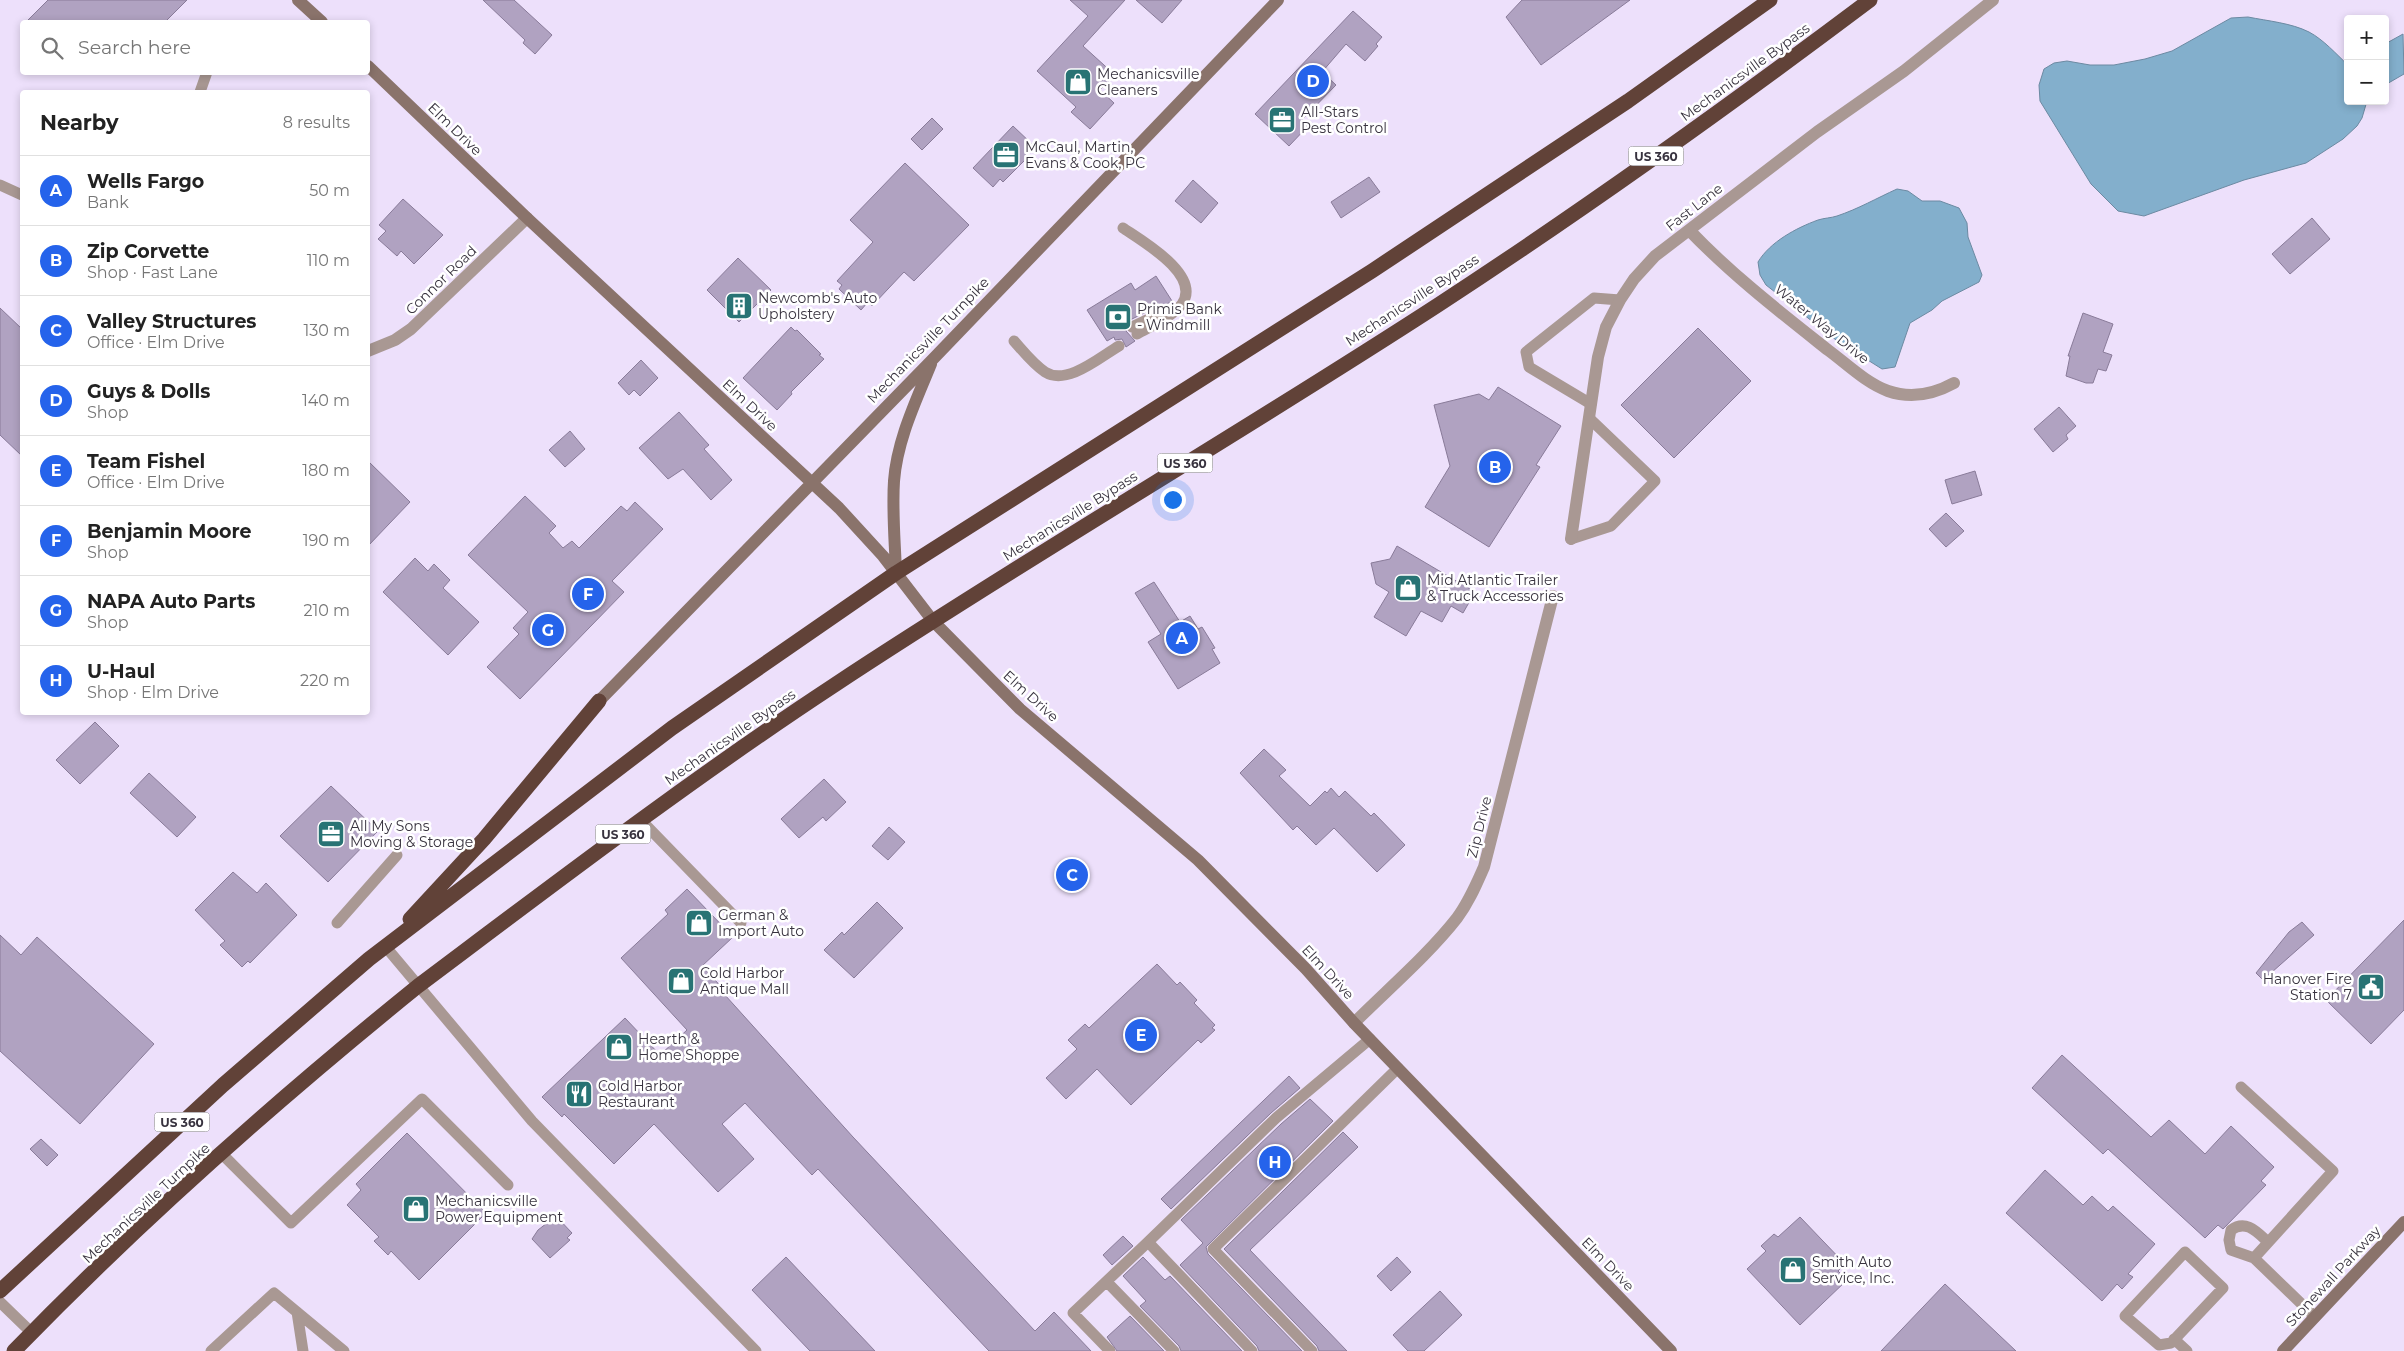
<!DOCTYPE html>
<meta charset="utf-8">
<style>
body{margin:0;font-family:Montserrat,sans-serif;background:#f2f2f2;color:#222}
.controls{position:absolute;right:15px;top:15px;display:grid;overflow:hidden;border-radius:5px;box-shadow:0 2px 8px #0003}
.controls button{width:45px;height:45px;display:grid;place-items:center;padding:0;border:0;border-bottom:1px solid #e0e0e0;background:#fff;color:#222;font:25px sans-serif}
.you{position:absolute;left:1172px;top:499px;width:18px;height:18px;margin:-12px;border:4px solid #fff;border-radius:50%;background:#1a73e8;box-shadow:0 0 0 8px #1a73e833}
.badge{display:grid;place-items:center;width:32px;height:32px;border-radius:50%;background:#2563eb;color:#fff;font-size:16px;font-weight:700}
.pin{position:absolute;translate:-50% -50%;border:2px solid #fff;box-shadow:0 1px 5px #0006}
.list{margin:0;padding:0;list-style:none}
h2{display:flex;justify-content:space-between;align-items:center;height:65px;margin:0;padding:0 20px;font-size:21px}
h2 small{font-size:16px;font-weight:400;color:#767676}
.list li{display:grid;grid-template-columns:32px 1fr auto;gap:15px;align-items:center;box-sizing:border-box;height:70px;padding:0 20px;border-top:1px solid #e0e0e0}
.list b{display:block;font-size:19px;white-space:nowrap}
.list p{margin:0;font-size:16px;white-space:nowrap;color:#767676}
.list em{font-size:16px;font-style:normal;color:#767676}
.icon{flex:none;width:28px;height:28px;fill:none;stroke:currentColor;stroke-width:2;stroke-linecap:round;stroke-linejoin:round}
.map{position:relative;flex:none;width:2404px;height:1351px;overflow:hidden}
.search{position:absolute;background:#fff;box-shadow:0 2px 8px #0003;left:20px;top:20px;width:350px;height:55px;display:flex;align-items:center;gap:12px;box-sizing:border-box;padding:0 18px;border-radius:5px;color:#767676;font-size:19px}
.panel{position:absolute;background:#fff;box-shadow:0 2px 8px #0003;left:20px;top:90px;width:350px;height:625px;border-radius:5px}
.map>svg:first-child{display:block}
.water{fill:#83afcc;stroke:#6c8aa2}
.building{fill:#b0a2c1;stroke:#897b99}
.lines{fill:none;stroke-linecap:round;stroke-linejoin:round}
.lane{stroke:#a99893;stroke-width:11}
.street{stroke:#a99893;stroke-width:12}
.secondary{stroke:#8a736b;stroke-width:12}
.highway{stroke:#614238;stroke-width:15}
.labels{text-anchor:middle;dominant-baseline:central;stroke-width:5;stroke-linejoin:round;paint-order:stroke}
.shield{fill:#fff;stroke:#747079;stroke-width:1}
.shield-label{font-size:12px;font-weight:bold;fill:#38333f}
.street-label{font-size:14px;fill:#38333f;stroke:#fff}
.poi-label{font-size:14px;fill:#38333f;stroke:#fff;text-anchor:start}
</style>
<div class="map">
<svg width="2404" height="1351" viewBox="0 0 2404 1351">
<rect width="100%" height="100%" fill="#ede0fb"/>
<!-- water -->
<path class="water" d="M2248 17C2268 21 2291 23 2309 32 2324 40 2336 54 2348 65V101H2367L2362 118 2357 126 2343 139 2306 163 2244 180 2144 216 2118 211 2091 184 2040 101 2039 85 2044 69 2054 63 2067 61 2090 65H2114L2145 59 2172 51 2231 18Z
M2403 34 2404 74 2385 85V44Z
M1897 189 1908 191 1922 201H1940L1959 208 1967 223 1968 237 1982 275 1979 282 1942 301 1932 310 1910 323 1895 367 1882 369 1836 340 1766 285 1760 275 1758 262C1770 242 1796 228 1818 220 1824 218 1831 218 1837 216 1858 209 1877 198 1897 189Z"/>
<!-- building -->
<path class="building" d="M48 0H187L165 22H26Z
M483 0H514L552 35 535 54 523 43 525 40Z
M1070 0H1125L1083 46 1115 75 1100 90 1114 103 1090 129 1071 112 1076 107 1037 71 1088 16Z
M1136 0H1182L1162 23Z
M1522 0H1630L1541 65 1506 17Z
M1353 11 1382 37 1376 44 1378 46 1365 61 1346 44 1322 72 1336 85 1302 120 1308 126 1289 146 1255 114Z
M932 118 943 129 922 150 911 139Z
M1013 126 1033 145 1025 154 1028 157 1003 182 1000 179 993 187 973 168Z
M905 163 969 225 914 281 904 272 872 306 868 302 861 310 839 289 842 285 837 281 873 242 850 220Z
M1369 177 1380 192 1341 218 1331 202Z
M1193 180 1218 203 1201 223 1175 201Z
M403 199 443 235 414 264 401 251 397 256 378 239 386 231 379 225Z
M2312 218 2330 239 2290 274 2272 254Z
M738 258 771 290 739 322 707 290Z
M1156 276 1172 301 1156 310H1150L1126 322V331L1135 341 1126 347 1122 339 1115 340 1114 337 1107 341 1087 310 1131 283 1135 290Z
M0 308 22 329V456L0 435Z
M2083 313 2113 324 2103 352 2112 355 2106 371 2098 369 2093 383H2086L2066 376 2070 356H2068Z
M791 327 795 331 797 330 821 354 819 355 824 359 791 392 792 394 777 410 743 378Z
M1698 328 1751 381 1674 458 1621 405Z
M641 360 658 378 640 396 634 390 629 395 618 383Z
M1498 387 1561 426 1536 465 1540 467 1489 547 1425 507 1450 466 1434 405 1479 394 1489 400Z
M2059 407 2076 426 2066 435 2068 439 2053 452 2034 429Z
M679 412 709 445 704 449 732 480 711 500 683 469 668 479 639 448Z
M570 431 585 449 565 467 549 450Z
M368 461 410 502 368 546Z
M1975 471 1982 495 1952 504 1945 480Z
M525 496 556 526 549 533 563 548 572 541 579 548 621 506 627 511 635 502 663 529 612 581 624 592 520 699 487 667 519 634 513 628 528 612 468 555Z
M1946 513 1964 531 1946 547 1929 529Z
M1397 546 1475 592 1463 613 1451 606 1442 622 1421 611 1406 636 1374 617 1389 592 1376 584 1371 563 1390 559Z
M415 558 428 571 434 564 450 580 443 588 479 622 448 655 383 592Z
M1154 582 1180 622 1190 616 1198 629 1202 627 1215 648 1212 649 1220 663 1178 689 1148 642 1161 634 1135 593Z
M95 722 119 746 80 784 56 760Z
M1264 749 1286 770 1279 776 1310 806 1325 791 1327 793 1331 788 1339 797 1345 791 1371 816 1374 813 1405 845 1377 872 1334 828 1316 845 1297 826 1293 830 1240 773Z
M149 773 196 817 177 837 130 793Z
M824 779 846 802 826 821 823 817 799 838 781 819Z
M331 786 378 831 328 882 280 836Z
M889 827 905 842 888 860 872 846Z
M233 872 257 893 266 883 297 915 250 963 248 961 242 967 220 945 225 941 195 910Z
M687 889 733 937 702 966 727 993 725 995 853 1137 1035 1331 1054 1312 1091 1351H989L818 1169 812 1175 745 1103 722 1124 754 1159 718 1192 654 1124 614 1164 564 1114 562 1117 542 1097 625 1018 660 1055 687 1030 621 958 668 914 665 910Z
M877 902 903 928 854 978 824 950 842 932 844 935Z
M2404 920V1010L2371 1044 2326 1000Z
M2302 922 2314 935 2263 980 2256 973 2289 932Z
M0 935 21 955 37 937 154 1044 80 1124 0 1051Z
M1157 964 1177 985 1180 982 1197 1000 1194 1003 1215 1025 1212 1028 1215 1030 1201 1043 1198 1040 1131 1105 1097 1069 1066 1099 1046 1078 1077 1049 1068 1040 1085 1024 1089 1028Z
M2062 1055 2151 1137 2169 1120 2205 1154 2231 1126 2274 1167 2261 1181 2266 1185 2223 1229 2218 1225 2205 1238 2108 1149 2103 1154 2032 1088Z
M1289 1076 1300 1088 1271 1113 1171 1209 1161 1199Z
M1310 1099 1333 1121 1206 1247 1208 1254 1302 1351H1259L1257 1346 1180 1265 1203 1243 1181 1220 1281 1124Z
M1343 1132 1358 1147 1250 1250 1347 1351H1319L1317 1346 1224 1249Z
M407 1133 486 1213 419 1280 391 1251 388 1255 374 1241 379 1237 347 1205 361 1190 356 1184Z
M41 1139 58 1155 47 1166 30 1149Z
M2045 1170 2083 1205 2092 1196 2108 1211 2113 1206 2155 1244 2128 1274 2133 1277 2122 1289 2117 1284 2102 1301 2006 1213Z
M556 1216 572 1233 567 1238 570 1240 550 1258 532 1239 538 1230Z
M1800 1217 1845 1264 1838 1271 1847 1280 1800 1325 1747 1269 1766 1251 1761 1246 1774 1234 1778 1237Z
M1123 1236 1133 1246 1112 1265 1103 1255Z
M786 1257 875 1351H810L752 1290Z
M1143 1257 1165 1280 1170 1276 1242 1351H1181L1179 1346 1140 1306 1146 1301 1123 1276Z
M1397 1257 1411 1272 1391 1291 1377 1276Z
M1945 1284 2016 1351H1881Z
M1440 1291 1462 1315 1424 1351H1408L1393 1335Z
M1130 1316 1164 1351H1117L1107 1337Z"/>
<g class="lines">
<!-- lane -->
<path class="lane" d="M200 92 207 72
M0 185 22 195
M1123 228C1142 241 1202 275 1182 304 1172 317 1151 326 1137 334
M1132 327 1153 317
M1014 341C1023 351 1033 364 1045 372 1067 386 1100 357 1119 346
M1591 404 1529 367 1526 352 1594 298 1620 300
M1571 539 1611 526 1655 481 1589 418
M641 820 741 923
M337 923 397 855
M385 946 532 1121 756 1351
M2241 1087 2333 1171 2254 1258 2315 1317
M222 1154 291 1223 422 1099 508 1185
M2185 1252 2223 1288 2171 1343 2159 1345 2125 1316Z
M2254 1258 2231 1250 2229 1240 2231 1230C2246 1219 2257 1232 2268 1242
M1107 1282 1174 1351
M0 1302 32 1333
M297 1312 303 1351
M2174 1339 2187 1351
M211 1351 274 1293 344 1351
M1110 1351 1073 1313 1148 1242
M1252 1351 1148 1242 1276 1118 1370 1039
M1312 1351 1213 1249 1398 1068"/>
<!-- street -->
<path class="street" d="M1689 230C1731 274 1780 312 1828 350 1847 364 1866 383 1888 391 1911 399 1934 394 1954 383
M368 351 395 340 411 329 527 218
M1571 539 1598 357 1606 327 1620 300 1634 279 1655 256 1689 230 1817 132 1904 71 1993 0
M1354 1023C1388 989 1428 955 1457 918 1469 902 1476 885 1484 867L1553 596"/>
<!-- secondary -->
<path class="secondary" d="M298 0 322 22
M368 66 527 218 839 508 883 556 933 621 1020 709 1198 860 1306 969 1354 1023 1671 1351
M896 573C895 542 892 511 894 481 897 440 916 401 931 364
M599 701 934 358 1278 0
M2283 1351 2404 1222"/>
<!-- highway -->
<path class="highway" d="M410 919 484 839 599 701
M0 1291 223 1085 369 959 672 728 896 573 1372 271 1628 101 1770 0
M14 1351C140 1221 277 1100 418 986 554 884 690 780 833 686 1031 555 1238 435 1438 305 1585 209 1729 106 1870 0"/>
</g>
<!-- icons -->
<defs>
<g id="shop-square" transform="scale(1.4375)"><rect x="-9" y="-9" width="18" height="18" rx="4" fill="#287374" stroke="#fff"/><path d="M-5-2.5h2.3a2.7 3.5 0 0 1 5.4 0H5L5.5 6h-11ZM-1.5-2.5h3a1.5 2.3 0 0 0-3 0Z" fill="#fff"/></g>
<g id="office-square" transform="scale(1.4375)"><rect x="-9" y="-9" width="18" height="18" rx="4" fill="#287374" stroke="#fff"/><path d="M-6-3h4V-5.5h4V-3h4V5H-6ZM-1-4.5V-3h2v-1.5ZM-6 0V1H6V0Z" fill="#fff"/></g>
<g id="building-square" transform="scale(1.4375)"><rect x="-9" y="-9" width="18" height="18" rx="4" fill="#287374" stroke="#fff"/><path d="M-4-6H4V6H1V3H-1V6H-4ZM-2.5-4.3h1.7v1.8h-1.7ZM.8-4.3h1.7v1.8H.8ZM-2.5-1h1.7V.8h-1.7ZM.8-1h1.7V.8H.8Z" fill="#fff"/></g>
<g id="bank-square" transform="scale(1.4375)"><rect x="-9" y="-9" width="18" height="18" rx="4" fill="#287374" stroke="#fff"/><path d="M-6-4H6V4H-6ZM0-2.3a2.3 2.3 0 1 0 0 4.6a2.3 2.3 0 1 0 0-4.6Z" fill="#fff"/></g>
<g id="civic-square" transform="scale(1.4375)"><rect x="-9" y="-9" width="18" height="18" rx="4" fill="#287374" stroke="#fff"/><path d="M-.6-6.5H3V-4.5H.6V-3L4-1V1h2V6H-6V1h2V-1L-.6-3ZM-1.2 2.5V6h2.4V2.5Z" fill="#fff"/></g>
<g id="restaurant-square" transform="scale(1.4375)"><rect x="-9" y="-9" width="18" height="18" rx="4" fill="#287374" stroke="#fff"/><path d="M-5-6h1v4h1v-4h1v4h1v-4h1v5L-1.5 .5V6h-2V.5L-5-1ZM5-6V6H3V1.5H1.5Q1.5-4 5-6Z" fill="#fff"/></g>
</defs>
<g fill-rule="evenodd">
<use href="#shop-square" x="1078" y="82"/>
<use href="#office-square" x="1282" y="120"/>
<use href="#office-square" x="1006" y="155"/>
<use href="#building-square" x="739" y="306"/>
<use href="#bank-square" x="1118" y="317"/>
<use href="#shop-square" x="1408" y="588"/>
<use href="#office-square" x="331" y="834"/>
<use href="#shop-square" x="699" y="923"/>
<use href="#shop-square" x="681" y="981"/>
<use href="#civic-square" x="2371" y="987"/>
<use href="#shop-square" x="619" y="1047"/>
<use href="#restaurant-square" x="579" y="1094"/>
<use href="#shop-square" x="416" y="1209"/>
<use href="#shop-square" x="1793" y="1270"/>
</g>
<g class="labels">
<!-- shield labels -->
<g class="shield">
<rect x="1628.5" y="146.5" width="55" height="19" rx="4"/>
<rect x="1157.5" y="453.5" width="55" height="19" rx="4"/>
<rect x="595.5" y="824.5" width="55" height="19" rx="4"/>
<rect x="154.5" y="1112.5" width="55" height="19" rx="4"/>
</g>
<g class="shield-label">
<text x="1656" y="156">US 360</text>
<text x="1185" y="463">US 360</text>
<text x="623" y="834">US 360</text>
<text x="182" y="1122">US 360</text>
</g>
<!-- street labels -->
<g class="street-label">
<text transform="translate(1745 72) rotate(-36)">Mechanicsville Bypass</text>
<text transform="translate(455 129) rotate(44)">Elm Drive</text>
<text transform="translate(1694 207) rotate(-38)">Fast Lane</text>
<text transform="translate(441 280) rotate(-44)">Connor Road</text>
<text transform="translate(1412 300) rotate(-33)">Mechanicsville Bypass</text>
<text transform="translate(1822 324) rotate(39)">Water Way Drive</text>
<text transform="translate(928 340) rotate(-46)">Mechanicsville Turnpike</text>
<text transform="translate(750 405) rotate(43)">Elm Drive</text>
<text transform="translate(1070 516) rotate(-32)">Mechanicsville Bypass</text>
<text transform="translate(1031 696) rotate(42)">Elm Drive</text>
<text transform="translate(730 737) rotate(-35)">Mechanicsville Bypass</text>
<text transform="translate(1479 827) rotate(-76)">Zip Drive</text>
<text transform="translate(1328 972) rotate(47)">Elm Drive</text>
<text transform="translate(146 1203) rotate(-43)">Mechanicsville Turnpike</text>
<text transform="translate(1608 1264) rotate(46)">Elm Drive</text>
<text transform="translate(2333 1276) rotate(-47)">Stonewall Parkway</text>
</g>
<!-- poi labels -->
<g class="poi-label">
<text x="1097" y="74">Mechanicsville<tspan x="1097" dy="16">Cleaners</tspan></text>
<text x="1301" y="112">All-Stars<tspan x="1301" dy="16">Pest Control</tspan></text>
<text x="1025" y="147">McCaul, Martin,<tspan x="1025" dy="16">Evans &amp; Cook, PC</tspan></text>
<text x="758" y="298">Newcomb's Auto<tspan x="758" dy="16">Upholstery</tspan></text>
<text x="1137" y="309">Primis Bank<tspan x="1137" dy="16">- Windmill</tspan></text>
<text x="1427" y="580">Mid Atlantic Trailer<tspan x="1427" dy="16">&amp; Truck Accessories</tspan></text>
<text x="350" y="826">All My Sons<tspan x="350" dy="16">Moving &amp; Storage</tspan></text>
<text x="718" y="915">German &amp;<tspan x="718" dy="16">Import Auto</tspan></text>
<text x="700" y="973">Cold Harbor<tspan x="700" dy="16">Antique Mall</tspan></text>
<text x="2352" y="979" text-anchor="end">Hanover Fire<tspan x="2352" dy="16">Station 7</tspan></text>
<text x="638" y="1039">Hearth &amp;<tspan x="638" dy="16">Home Shoppe</tspan></text>
<text x="598" y="1086">Cold Harbor<tspan x="598" dy="16">Restaurant</tspan></text>
<text x="435" y="1201">Mechanicsville<tspan x="435" dy="16">Power Equipment</tspan></text>
<text x="1812" y="1262">Smith Auto<tspan x="1812" dy="16">Service, Inc.</tspan></text>
</g>
</g>
</svg>
<div class="controls">
<button>+</button>
<button>−</button>
</div>
<div class="you"></div>
<div class="pin badge" style="left:1182px;top:638px">A</div>
<div class="pin badge" style="left:1495px;top:467px">B</div>
<div class="pin badge" style="left:1072px;top:875px">C</div>
<div class="pin badge" style="left:1313px;top:81px">D</div>
<div class="pin badge" style="left:1141px;top:1035px">E</div>
<div class="pin badge" style="left:588px;top:594px">F</div>
<div class="pin badge" style="left:548px;top:630px">G</div>
<div class="pin badge" style="left:1275px;top:1162px">H</div>
<div class="search"><svg class="icon" aria-label="search" viewBox="0 0 24 24"><circle cx="10" cy="10" r="6"/><path d="M15 15l6 6"/></svg>Search here</div>
<section class="panel">
<h2>Nearby<small>8 results</small></h2>
<ul class="list">
<li><span class="badge">A</span><div><b>Wells Fargo</b><p>Bank</p></div><em>50 m</em></li>
<li><span class="badge">B</span><div><b>Zip Corvette</b><p>Shop · Fast Lane</p></div><em>110 m</em></li>
<li><span class="badge">C</span><div><b>Valley Structures</b><p>Office · Elm Drive</p></div><em>130 m</em></li>
<li><span class="badge">D</span><div><b>Guys &amp; Dolls</b><p>Shop</p></div><em>140 m</em></li>
<li><span class="badge">E</span><div><b>Team Fishel</b><p>Office · Elm Drive</p></div><em>180 m</em></li>
<li><span class="badge">F</span><div><b>Benjamin Moore</b><p>Shop</p></div><em>190 m</em></li>
<li><span class="badge">G</span><div><b>NAPA Auto Parts</b><p>Shop</p></div><em>210 m</em></li>
<li><span class="badge">H</span><div><b>U-Haul</b><p>Shop · Elm Drive</p></div><em>220 m</em></li>
</ul>
</section>
</div>
